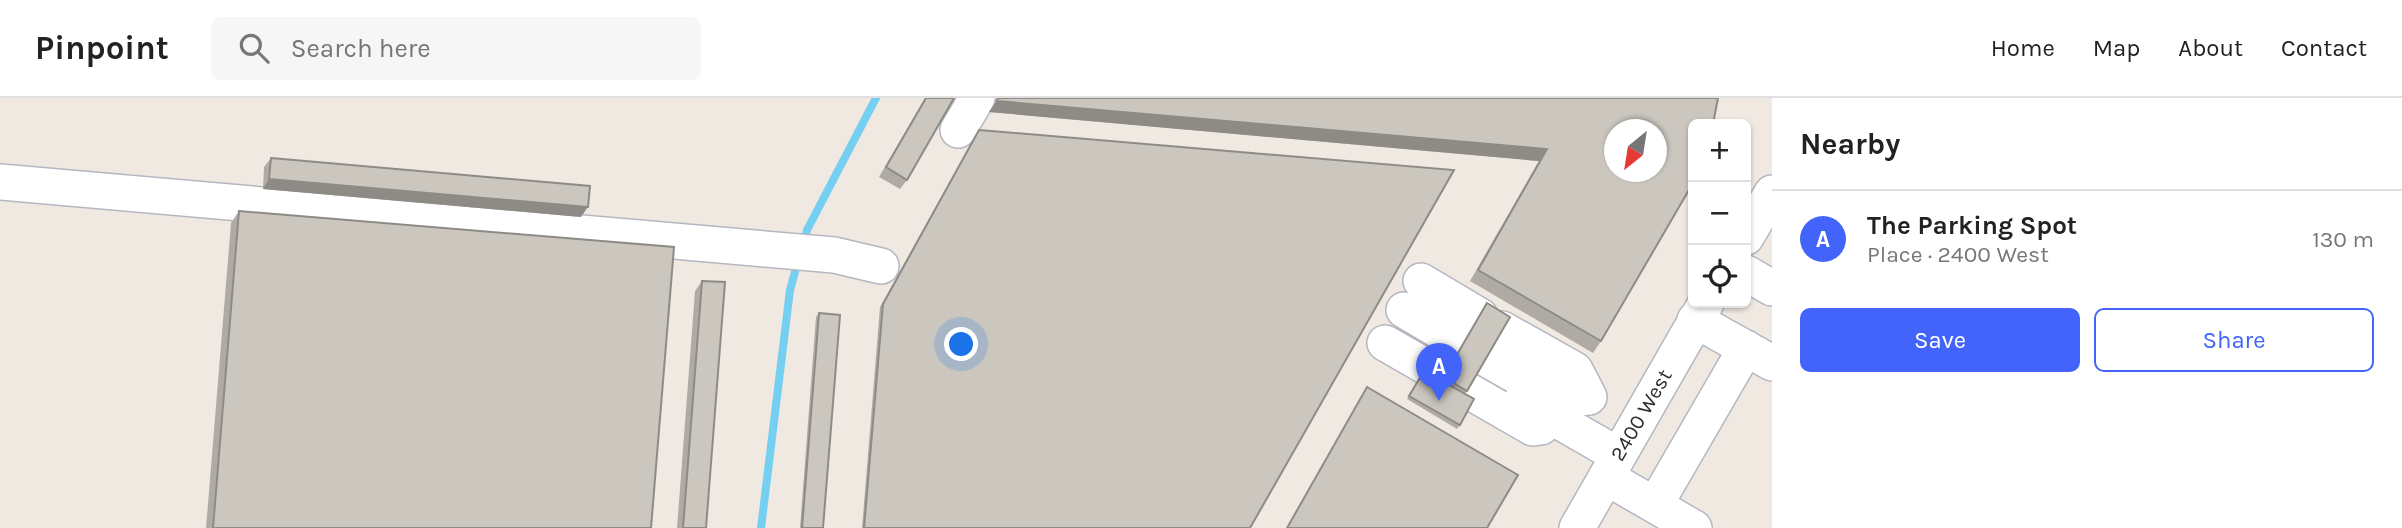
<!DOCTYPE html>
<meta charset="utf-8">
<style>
body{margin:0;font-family:Karla,sans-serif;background:#f6f6f6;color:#222}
.controls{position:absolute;right:21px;top:21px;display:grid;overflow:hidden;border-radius:10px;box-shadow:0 2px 5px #0004}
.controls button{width:63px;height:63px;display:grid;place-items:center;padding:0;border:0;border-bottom:2px solid #e0e0e0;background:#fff;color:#222;font:35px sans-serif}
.compass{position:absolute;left:1604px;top:21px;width:63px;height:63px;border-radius:50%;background:#fff;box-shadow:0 2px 5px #0004;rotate:210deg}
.you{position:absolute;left:962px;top:247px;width:24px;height:24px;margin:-18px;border:5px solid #fff;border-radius:50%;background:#1a73e8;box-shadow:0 0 0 10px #1a73e833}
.badge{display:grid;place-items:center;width:46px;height:46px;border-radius:50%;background:#4264fb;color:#fff;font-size:23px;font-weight:700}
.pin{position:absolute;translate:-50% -58px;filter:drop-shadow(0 2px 4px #0008)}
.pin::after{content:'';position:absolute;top:37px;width:24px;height:21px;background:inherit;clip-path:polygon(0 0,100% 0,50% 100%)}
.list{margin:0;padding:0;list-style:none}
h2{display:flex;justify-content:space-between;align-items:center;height:91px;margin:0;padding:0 28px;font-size:30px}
h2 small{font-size:23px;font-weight:400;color:#767676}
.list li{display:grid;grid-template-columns:46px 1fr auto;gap:21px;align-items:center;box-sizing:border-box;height:98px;padding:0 28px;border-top:2px solid #e0e0e0}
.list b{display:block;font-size:26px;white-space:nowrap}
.list p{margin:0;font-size:23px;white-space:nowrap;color:#767676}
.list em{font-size:23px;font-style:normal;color:#767676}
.actions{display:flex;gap:14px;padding:21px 28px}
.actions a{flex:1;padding:16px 0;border:2px solid #4264fb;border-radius:10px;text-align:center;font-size:24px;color:#4264fb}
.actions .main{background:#4264fb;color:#fff}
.icon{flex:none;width:38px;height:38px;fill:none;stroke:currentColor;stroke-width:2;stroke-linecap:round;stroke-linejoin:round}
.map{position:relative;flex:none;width:1772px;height:430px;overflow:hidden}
header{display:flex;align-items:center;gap:42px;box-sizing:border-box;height:98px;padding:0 35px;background:#fff;border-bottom:2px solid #e0e0e0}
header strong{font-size:33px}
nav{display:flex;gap:38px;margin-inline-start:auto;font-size:24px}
.search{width:490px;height:63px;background:#f6f6f6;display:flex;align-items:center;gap:18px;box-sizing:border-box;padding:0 24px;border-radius:10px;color:#767676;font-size:26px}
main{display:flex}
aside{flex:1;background:#fff}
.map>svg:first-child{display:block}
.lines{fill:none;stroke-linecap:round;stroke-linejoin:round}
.stream{stroke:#75cff0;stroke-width:8}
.minor-casing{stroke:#b4b7c1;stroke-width:38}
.minor{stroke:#fff;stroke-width:35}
.wall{fill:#afaba4}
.shaded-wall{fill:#8e8b86}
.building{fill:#cbc7bf;stroke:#8e8b86;stroke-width:2;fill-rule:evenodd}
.labels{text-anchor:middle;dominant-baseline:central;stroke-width:5;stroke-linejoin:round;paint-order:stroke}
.street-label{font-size:21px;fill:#2e2e2e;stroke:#fff}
</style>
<header>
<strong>Pinpoint</strong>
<div class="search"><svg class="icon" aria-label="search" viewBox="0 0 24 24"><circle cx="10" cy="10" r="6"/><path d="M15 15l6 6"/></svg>Search here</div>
<nav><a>Home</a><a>Map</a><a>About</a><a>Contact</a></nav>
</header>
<main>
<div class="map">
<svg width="1772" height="430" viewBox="0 0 1772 430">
<rect width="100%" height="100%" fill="#efe9e1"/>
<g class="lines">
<!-- stream -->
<path class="stream" d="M804 144 807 132 876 0
M761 430 790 192 798 163"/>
<!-- minor casing -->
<g class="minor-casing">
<path id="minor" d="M958 32 977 0
M0 84 834 157 881 168
M1746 139 1772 95
M1746 175 1772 190
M1421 183 1480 218
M1404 212 1463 247
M1695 222 1772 265
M1385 245 1444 279
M1485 260 1559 302 1589 299 1575 272 1502 231
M1467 292 1533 330 1541 329
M1522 302 1618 357
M1606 379 1694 430
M1655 407 1746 250
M1577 430 1706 205"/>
</g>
<!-- minor -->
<use href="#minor" class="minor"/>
</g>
<!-- wall -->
<path class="wall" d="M925 0H954L907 82 900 91 879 79Z
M997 0H1718L1601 243 1593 255 1470 183 1539 63 989 14Z
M976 36 1250 430H862L880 209Z
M271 60 581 119 263 91 264 69Z
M239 113 651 430H206L231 125Z
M702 183 706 430H677L695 193Z
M1485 209 1510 219 1465 296 1460 327 1457 331 1407 301 1421 276 1442 283Z
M819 215 823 430H800L816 219Z"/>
<!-- shaded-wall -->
<path class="shaded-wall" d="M997 3 1547 51 1539 63 989 14Z
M269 81 588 109 581 119 263 91Z"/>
<!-- building -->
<path class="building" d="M926 0H954L907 82 886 69Z
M998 0H1718L1713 26H1693V85L1601 243 1478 172 1547 51 997 3ZM1614 32H1656V74H1614Z
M979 32 1454 72 1250 430H864L883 206Z
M271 60 590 88 588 109 269 81Z
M239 113 674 149 651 430H213Z
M702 183 725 184 706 430H683Z
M1487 205 1510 219 1467 293 1444 279Z
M819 215 840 217 823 430H802Z
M1424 273 1474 301 1460 327 1409 298Z
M1367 289 1518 377 1487 430H1287Z"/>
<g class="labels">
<!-- street labels -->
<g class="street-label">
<text transform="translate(1641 317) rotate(-60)">2400 West</text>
</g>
</g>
</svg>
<div class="controls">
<button>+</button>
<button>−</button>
<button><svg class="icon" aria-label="locate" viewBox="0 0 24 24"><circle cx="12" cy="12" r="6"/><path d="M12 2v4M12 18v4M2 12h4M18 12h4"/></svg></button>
</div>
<svg class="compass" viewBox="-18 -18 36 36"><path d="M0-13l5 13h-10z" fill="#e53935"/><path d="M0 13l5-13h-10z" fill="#767676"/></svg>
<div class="you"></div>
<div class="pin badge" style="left:1439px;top:303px">A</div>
</div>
<aside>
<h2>Nearby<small></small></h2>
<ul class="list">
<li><span class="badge">A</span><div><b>The Parking Spot</b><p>Place · 2400 West</p></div><em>130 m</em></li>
</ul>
<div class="actions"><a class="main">Save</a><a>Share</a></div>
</aside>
</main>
